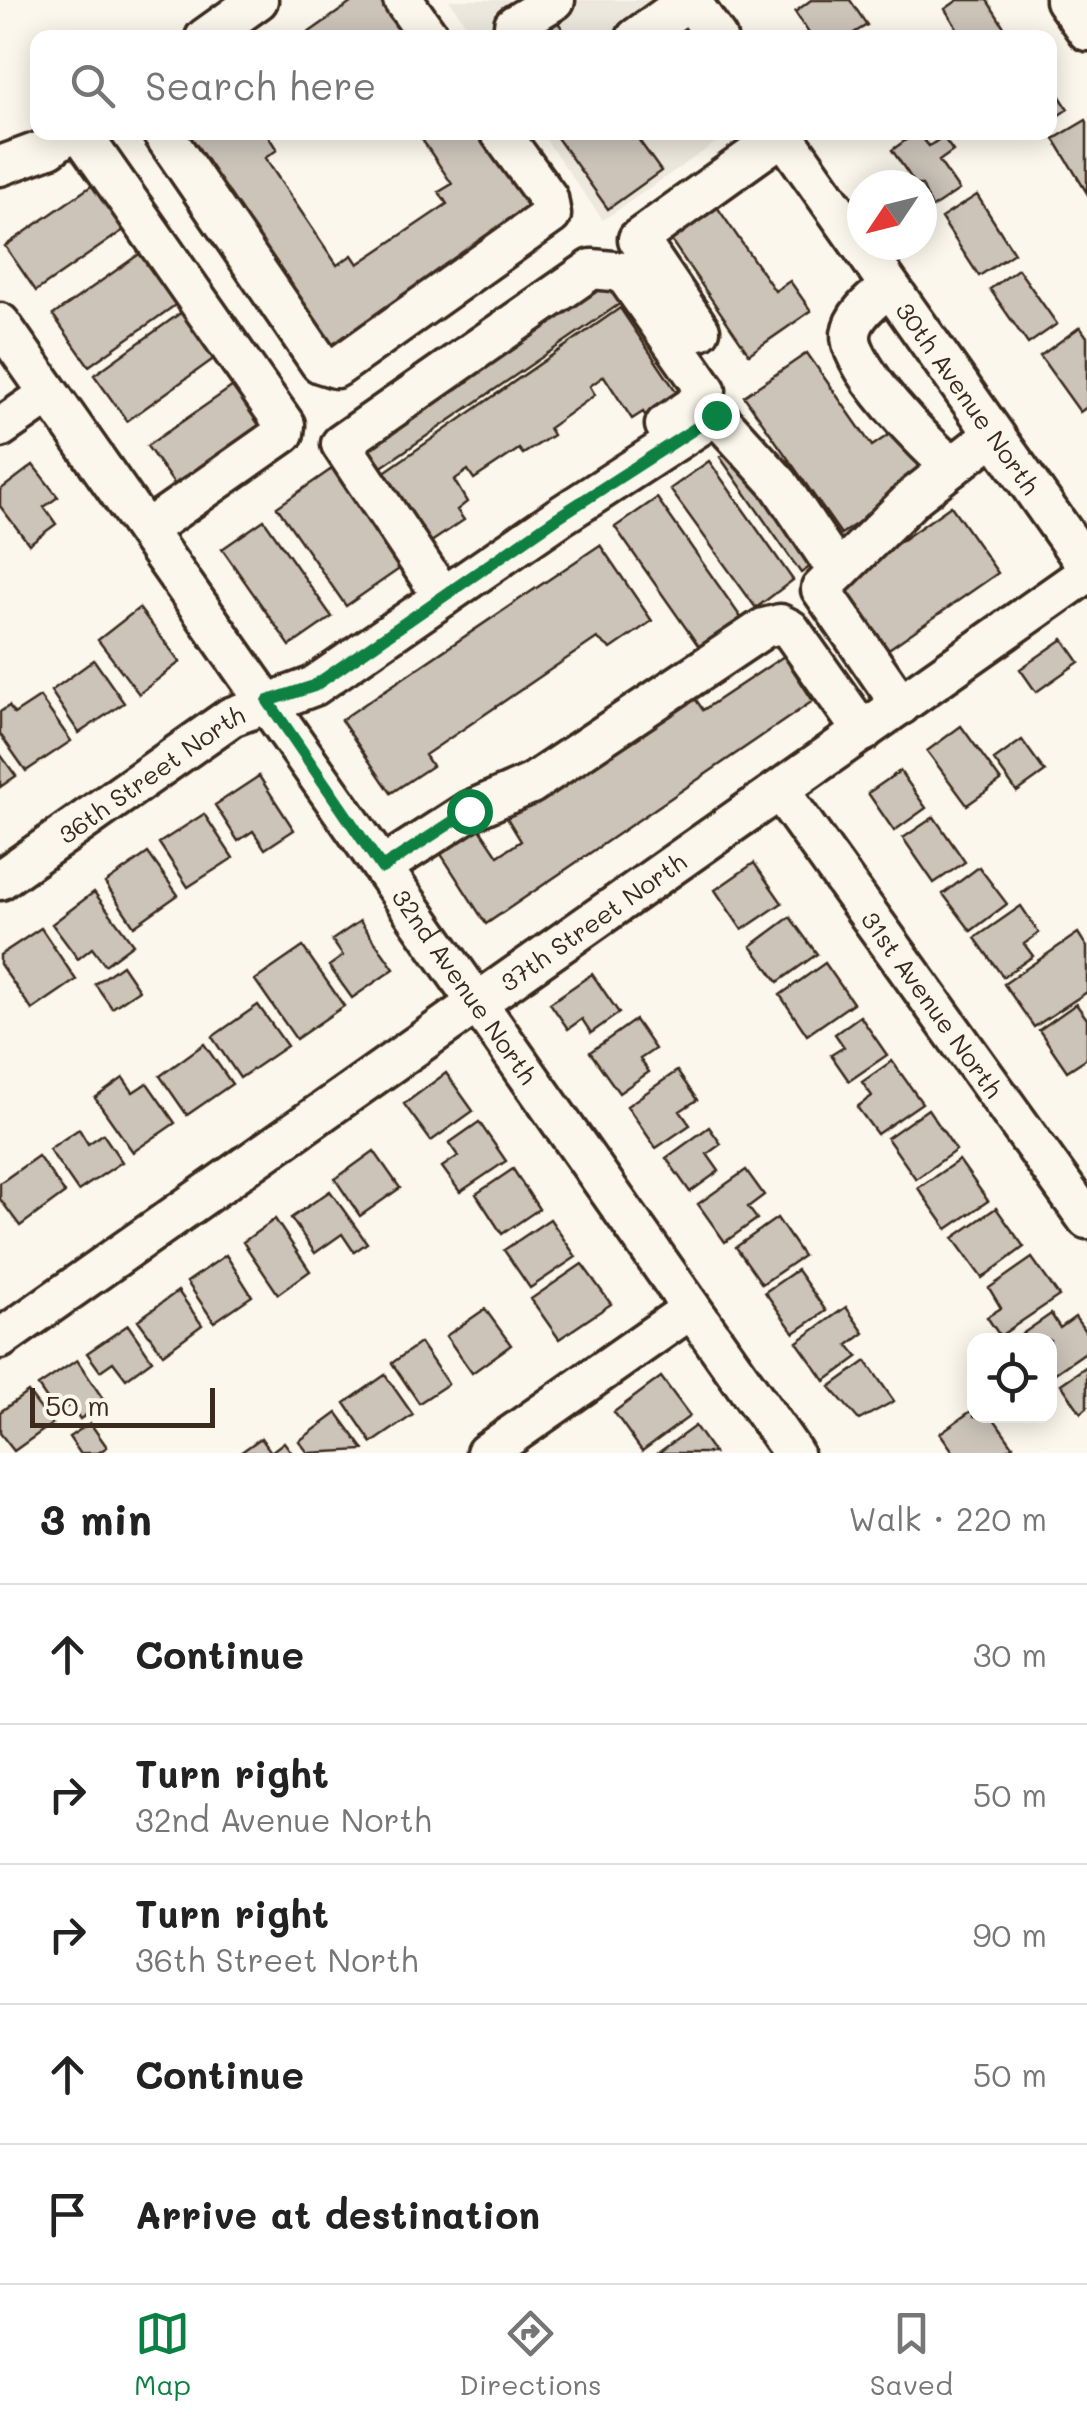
<!DOCTYPE html>
<meta charset="utf-8">
<style>
body{margin:0;font-family:Mali,sans-serif;background:#f2f2f2;color:#222}
.controls{position:absolute;right:30px;bottom:30px;display:grid;overflow:hidden;border-radius:20px;box-shadow:0 5px 25px #0003}
.controls button{width:90px;height:90px;display:grid;place-items:center;padding:0;border:0;border-bottom:2px solid #e0e0e0;background:#fff;color:#222;font:50px sans-serif}
.compass{position:absolute;left:847px;top:170px;width:90px;height:90px;border-radius:50%;background:#fff;box-shadow:0 5px 25px #0003;rotate:235deg}
.scale{position:absolute;left:30px;bottom:25px;width:185px;box-sizing:border-box;padding-left:10px;border:5px solid #3b2a1e;border-top:0;font-size:28px;line-height:35px;white-space:nowrap;color:#3b2a1e;-webkit-text-stroke:8px #fbf7ec;paint-order:stroke}
.stop{position:absolute;width:30px;height:30px;margin:-22px;border:8px solid #0b8043;border-radius:50%;background:#fff}
.stop.end{background:#0b8043;border-color:#fff;box-shadow:0 2px 10px #0008}
.list{margin:0;padding:0;list-style:none}
h2{display:flex;justify-content:space-between;align-items:center;height:130px;margin:0;padding:0 40px;font-size:42px}
h2 small{font-size:32px;font-weight:400;color:#767676}
.list li{display:grid;grid-template-columns:65px 1fr auto;gap:30px;align-items:center;box-sizing:border-box;height:140px;padding:0 40px;border-top:2px solid #e0e0e0}
.list b{display:block;font-size:38px;white-space:nowrap}
.list p{margin:0;font-size:32px;white-space:nowrap;color:#767676}
.list em{font-size:32px;font-style:normal;color:#767676}
.icon{flex:none;width:55px;height:55px;fill:none;stroke:currentColor;stroke-width:2;stroke-linecap:round;stroke-linejoin:round}
.map{position:relative;flex:none;width:1087px;height:1453px;overflow:hidden}
.search{position:absolute;background:#fff;box-shadow:0 5px 25px #0003;left:30px;right:30px;top:30px;height:110px;display:flex;align-items:center;gap:25px;box-sizing:border-box;padding:0 35px;border-radius:20px;color:#767676;font-size:38px}
.sheet{height:830px;background:#fff}
nav{display:flex;justify-content:space-around;align-items:center;box-sizing:border-box;height:140px;border-top:2px solid #e0e0e0;background:#fff;font-size:28px;color:#767676}
nav a{display:grid;justify-items:center;gap:5px}
nav .on{color:#0b8043}
.map>svg:first-child{display:block}
.built{fill:#ede8dd}
.building{fill:#ccc4b9;stroke:#3b2a1e;stroke-width:2.5}
.lines{fill:none;stroke-linecap:round;stroke-linejoin:round}
.minor-casing{stroke:#3b2a1e;stroke-width:45}
.minor{stroke:#fbf7ec;stroke-width:38}
.route{stroke:#0b8043;stroke-width:12}
.labels{text-anchor:middle;dominant-baseline:central;stroke-width:8;stroke-linejoin:round;paint-order:stroke}
.street-label{font-size:25px;fill:#3b2a1e;stroke:#fbf7ec}
</style>
<div class="map">
<svg width="1087" height="1453" viewBox="0 0 1087 1453">
<rect width="100%" height="100%" fill="#fbf7ec"/>
<filter id="ink" filterUnits="userSpaceOnUse"><feTurbulence type="fractalNoise" baseFrequency=".01" numOctaves="2"/><feDisplacementMap in="SourceGraphic" scale="20" xChannelSelector="R" yChannelSelector="G"/><feConvolveMatrix kernelMatrix="1 2 1 2 8 2 1 2 1" color-interpolation-filters="sRGB"/></filter>
<g filter="url(#ink)">
<!-- built -->
<path class="built" d="M449 0H673L699 37H475Z
M541 133H730L603 220Z"/>
<!-- building -->
<path class="building" d="M355 0H392L419 38H301Z
M811 0H850L867 25 852 34 855 38H812L795 12Z
M958 0H987L1011 38H963L945 9Z
M557 21 569 38H534Z
M1050 81 1068 109 1050 121Z
M1086 120 1087 122V193L1054 139Z
M178 132H273L268 136 277 150 265 158 337 265 352 255 358 264 447 204 439 192 452 184 417 132H485L539 210 332 354Z
M553 132H633L661 171 608 209Z
M917 132 929 146 943 137 953 151 939 161 959 190 932 208 922 185H916L892 150Z
M97 182 128 227 36 291 5 246Z
M977 195 1014 253 979 276 941 218Z
M713 201 775 291 790 281 811 311 749 354 666 233Z
M145 250 181 301 89 366 53 315Z
M1018 269 1057 324 1028 344 990 289Z
M607 281 621 303 380 468 366 447Z
M620 308 684 403 652 425 643 412 632 419 604 376 590 386 595 395 549 428 553 435 523 454 519 449 474 479 468 470 454 480 467 502 457 510 464 520 431 542 383 473Z
M186 309 219 355 127 421 94 375Z
M1080 327 1087 337V407L1080 412 1040 356Z
M807 353 872 446 897 429 929 475 841 534 744 396Z
M239 382 272 429 180 492 147 446Z
M740 444 820 560 801 573 720 457Z
M709 461 793 580 756 608 670 489Z
M33 465 58 497 44 507 56 524 29 544 0 506V490Z
M336 466 405 565 346 606 277 507Z
M657 498 742 619 700 648 615 527Z
M951 506 998 573 880 655 834 588Z
M264 520 332 617 290 646 222 549Z
M600 545 652 621 611 649 597 638 425 755 432 766 391 793 341 720Z
M139 608 180 662 139 694 98 640Z
M1063 639 1079 662 1036 692 1020 669Z
M784 656 813 701 486 924 437 848 476 823 498 856 521 841 507 818 692 694 703 710Z
M94 660 124 703 79 733 51 691Z
M40 697 71 741 26 771 0 734V712L9 706 14 714Z
M961 726 1001 781 967 805 927 751Z
M1022 740 1045 772 1017 792 994 760Z
M0 754 16 776 0 787Z
M900 771 926 808 894 831 868 793Z
M259 776 294 830 265 849 253 831 238 841 215 805Z
M204 814 233 858 188 887 159 843Z
M934 817 965 862 934 883 903 838Z
M148 853 178 895 134 926 105 883Z
M754 863 782 903 742 930 715 890Z
M979 867 1007 904 971 931 943 894Z
M94 892 133 944 105 965 92 948 78 959 52 924Z
M1021 906 1039 933 1024 944 1033 956 1003 977 975 938Z
M790 917 817 954 778 982 751 946Z
M360 921 394 969 352 998 329 966 343 956 332 940Z
M41 928 76 980 32 1010 0 964V955Z
M1078 933 1087 947V992L1034 1027 1004 984Z
M303 947 344 1006 296 1039 255 980Z
M825 963 853 1003 807 1035 780 995Z
M122 965 139 990 112 1008 95 984Z
M592 974 619 1013 591 1033 582 1019 568 1029 550 1003Z
M1076 1004 1087 1019V1058L1067 1071 1039 1030Z
M258 1005 287 1046 240 1078 212 1037Z
M860 1016 887 1055 849 1081 831 1055 844 1047 835 1034Z
M635 1020 655 1049 640 1059 649 1072 619 1093 590 1052Z
M204 1044 232 1084 187 1115 160 1076Z
M892 1061 922 1103 877 1134 857 1107 872 1096 862 1082Z
M677 1071 697 1100 680 1111 690 1125 656 1148 627 1106Z
M446 1073 473 1111 431 1141 404 1104Z
M123 1078 133 1092 147 1083 175 1123 133 1152 95 1098Z
M928 1109 956 1150 916 1179 887 1138Z
M479 1122 506 1161 460 1192 442 1167 458 1156 449 1143Z
M709 1127 721 1144 707 1154 719 1171 690 1192 666 1158Z
M79 1129 88 1144 103 1134 122 1162 78 1191 49 1149Z
M374 1151 400 1188 360 1216 335 1179Z
M38 1156 65 1193 20 1226 0 1199V1183Z
M959 1160 988 1201 947 1229 918 1188Z
M513 1169 539 1209 502 1234 476 1194Z
M746 1170 764 1195 748 1207 757 1219 725 1242 698 1204Z
M330 1191 367 1243 354 1252 342 1234 315 1253 291 1218Z
M996 1208 1024 1247 982 1278 953 1238Z
M777 1218 803 1256 762 1284 736 1247Z
M275 1219 310 1271 278 1294 243 1242Z
M550 1219 576 1257 530 1288 504 1250Z
M226 1255 252 1296 214 1322 187 1282Z
M1032 1258 1059 1296 1000 1336 987 1317 1001 1308 989 1288Z
M582 1264 611 1304 559 1339 531 1299Z
M797 1270 826 1311 794 1333 765 1292Z
M178 1291 202 1325 163 1354 138 1320Z
M846 1307 864 1333 848 1345 858 1357 825 1381 797 1342Z
M485 1309 511 1345 472 1373 446 1336Z
M1051 1314 1060 1328 1075 1317 1087 1334V1351L1051 1376 1050 1340H1026L1022 1334Z
M128 1325 152 1360 126 1379 113 1362 100 1371 87 1353Z
M420 1343 448 1384 419 1403 392 1363Z
M77 1360 105 1402 80 1419 70 1405 57 1414 38 1386Z
M866 1361 894 1401 859 1420 830 1387Z
M1087 1366V1408L1081 1413 1061 1384Z
M385 1375 413 1415 372 1443 345 1403Z
M661 1377 690 1416 642 1451 614 1412Z
M28 1392 52 1424 14 1451 0 1433V1412Z
M974 1409V1416H992L1013 1446 1003 1453H954L940 1433Z
M337 1413 364 1450 308 1453 299 1441Z
M90 1423 107 1447 98 1453H80L69 1437Z
M695 1426 714 1453H658Z
M261 1438 271 1452 284 1442 292 1453H240Z"/>
<g class="lines">
<!-- minor casing -->
<g class="minor-casing">
<g id="minor">
<path d="M403 0 430 38"/>
<path d="M690 0 717 38"/>
<path d="M1065 0 1087 31"/>
<path d="M205 38 258 0"/>
<path d="M514 38V25L555 0"/>
<path d="M636 38 689 0"/>
<path d="M80 132 285 425 284 433 146 530"/>
<path d="M162 132 320 363 336 368 551 215 548 198 500 132"/>
<path id="s1" d="M781 132 1087 566"/>
<path d="M0 166 49 148 70 132"/>
<path d="M889 287C876 298 853 314 851 334 848 367 927 446 952 467"/>
<path id="s2" d="M0 323 793 1453"/>
<path d="M700 330 638 239 783 135"/>
<path d="M0 428 49 394"/>
<path d="M443 597 341 444 592 269 623 272 706 390 692 407 665 425"/>
<path d="M901 705 821 589 915 496 993 435"/>
<path id="s3" d="M780 791 1087 1219"/>
<path d="M382 867 469 811 531 784 764 628 780 624 790 629 863 732"/>
<path id="s4" d="M0 880 231 717 314 686 559 517 716 415 779 484 838 572"/>
<path id="s5" d="M0 1339 1087 573"/>
<path d="M486 1453 691 1309"/>
</g>
</g>
<!-- minor -->
<use href="#minor" class="minor"/>
</g>
</g>
<g class="lines" filter="url(#ink)">
<!-- route -->
<path class="route" d="M469 811 382 868 268 701 314 686 558 517 716 415"/>
</g>
<g class="labels">
<!-- street labels -->
<g class="street-label">
<text stroke="none"><textPath href="#s1" startOffset="325">30th Avenue North</textPath></text>
<text stroke="none"><textPath href="#s4" startOffset="185">36th Street North</textPath></text>
<text stroke="none"><textPath href="#s5" startOffset="725">37th Street North</textPath></text>
<text stroke="none"><textPath href="#s2" startOffset="810">32nd Avenue North</textPath></text>
<text stroke="none"><textPath href="#s3" startOffset="262">31st Avenue North</textPath></text>
</g>
</g>
</svg>
<div class="controls">
<button><svg class="icon" aria-label="locate" viewBox="0 0 24 24"><circle cx="12" cy="12" r="6"/><path d="M12 2v4M12 18v4M2 12h4M18 12h4"/></svg></button>
</div>
<svg class="compass" viewBox="-18 -18 36 36"><path d="M0-13l5 13h-10z" fill="#e53935"/><path d="M0 13l5-13h-10z" fill="#767676"/></svg>
<div class="scale">50 m</div>
<div class="stop" style="left:469px;top:811px"></div>
<div class="stop end" style="left:716px;top:415px"></div>
<div class="search"><svg class="icon" aria-label="search" viewBox="0 0 24 24"><circle cx="10" cy="10" r="6"/><path d="M15 15l6 6"/></svg>Search here</div>
</div>
<section class="sheet">
<h2>3 min<small>Walk · 220 m</small></h2>
<ul class="list">
<li><svg class="icon" aria-label="ahead" viewBox="0 0 24 24"><path d="M12 20V5M6 11l6-6 6 6"/></svg><div><b>Continue</b></div><em>30 m</em></li>
<li><svg class="icon" aria-label="right" viewBox="0 0 24 24"><path d="M7 20v-9h11M14 6l5 5-5 5"/></svg><div><b>Turn right</b><p>32nd Avenue North</p></div><em>50 m</em></li>
<li><svg class="icon" aria-label="right" viewBox="0 0 24 24"><path d="M7 20v-9h11M14 6l5 5-5 5"/></svg><div><b>Turn right</b><p>36th Street North</p></div><em>90 m</em></li>
<li><svg class="icon" aria-label="ahead" viewBox="0 0 24 24"><path d="M12 20V5M6 11l6-6 6 6"/></svg><div><b>Continue</b></div><em>50 m</em></li>
<li><svg class="icon" aria-label="arrive" viewBox="0 0 24 24"><path d="M6 21V4h12l-3 4 3 4H6"/></svg><div><b>Arrive at destination</b></div></li>
</ul>
</section>
<nav>
<a class="on"><svg class="icon" aria-label="map" viewBox="0 0 24 24"><path d="M3 6l6-2 6 2 6-2v14l-6 2-6-2-6 2zM9 4v14M15 6v14"/></svg>Map</a>
<a><svg class="icon" aria-label="directions" viewBox="0 0 24 24"><path d="M12 3l9 9-9 9-9-9zM9 14v-3h6M13 9l2 2-2 2"/></svg>Directions</a>
<a><svg class="icon" aria-label="saved" viewBox="0 0 24 24"><path d="M7 4h10v16l-5-4-5 4z"/></svg>Saved</a>
</nav>
